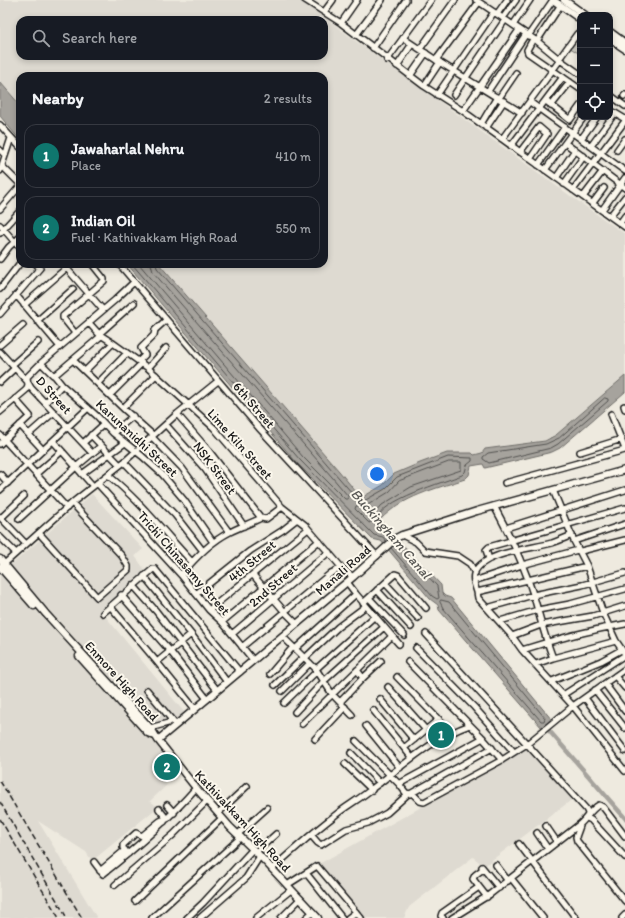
<!DOCTYPE html>
<meta charset="utf-8">
<style>
body{margin:0;font-family:Itim,sans-serif;background:#242831;color:#f1f3f6}
.controls{position:absolute;right:12px;top:12px;display:grid;overflow:hidden;border-radius:8px;box-shadow:0 2px 6px #0003}
.controls button{width:36px;height:36px;display:grid;place-items:center;padding:0;border:0;border-bottom:1px solid #363941;background:#171b24;color:#f1f3f6;font:20px sans-serif}
.you{position:absolute;left:377px;top:474px;width:14px;height:14px;margin:-10px;border:3px solid #fff;border-radius:50%;background:#1a73e8;box-shadow:0 0 0 6px #1a73e833}
.badge{display:grid;place-items:center;width:26px;height:26px;border-radius:50%;background:#0f766e;color:#fff;font-size:13px;font-weight:700}
.pin{position:absolute;translate:-50% -50%;border:2px solid #fff;box-shadow:0 1px 4px #0006}
.list{margin:0;padding:0;list-style:none}
h2{display:flex;justify-content:space-between;align-items:center;height:52px;margin:0;padding:0 16px;font-size:17px}
h2 small{font-size:13px;font-weight:400;color:#9ea1a6}
.list li{display:grid;grid-template-columns:26px 1fr auto;gap:12px;align-items:center;box-sizing:border-box;height:64px;margin:0 8px 8px;padding:0 8px;border:1px solid #363941;border-radius:12px}
.list b{display:block;font-size:15px;white-space:nowrap}
.list p{margin:0;font-size:13px;white-space:nowrap;color:#9ea1a6}
.list em{font-size:13px;font-style:normal;color:#9ea1a6}
.icon{flex:none;width:22px;height:22px;fill:none;stroke:currentColor;stroke-width:2;stroke-linecap:round;stroke-linejoin:round}
.map{position:relative;flex:none;width:625px;height:918px;overflow:hidden}
.search{position:absolute;background:#171b24;box-shadow:0 2px 6px #0003;left:16px;top:16px;width:312px;height:44px;display:flex;align-items:center;gap:10px;box-sizing:border-box;padding:0 14px;border-radius:12px;color:#9ea1a6;font-size:15px}
.panel{position:absolute;background:#171b24;box-shadow:0 2px 6px #0003;left:16px;top:72px;width:312px;height:196px;border-radius:12px}
.map>svg:first-child{display:block}
.built{fill:#dedad1;fill-rule:evenodd}
.green{fill:#ceccc2;stroke:#75746f}
.water{fill:#a6a39d;stroke:#6f6d69}
.lines{fill:none;stroke-linecap:round;stroke-linejoin:round}
.shore{stroke:#535250;stroke-width:1}
.canal{stroke:#a6a39d;stroke-width:4.5}
.minor-casing{stroke:#1c1c1c;stroke-width:8}
.major-casing{stroke:#1c1c1c;stroke-width:9}
.minor{stroke:#fbf7ec;stroke-width:5}
.major{stroke:#fbf7ec;stroke-width:6}
.rail{stroke:#1c1c1c;stroke-width:1.5;stroke-dasharray:6 3;stroke-linecap:butt}
.labels{text-anchor:middle;dominant-baseline:central;stroke-width:4;stroke-linejoin:round;paint-order:stroke}
.street-label{font-size:13px;fill:#1c1c1c;stroke:#fbf7ec}
.water-label{font-size:14px;font-style:italic;fill:#5a5956;stroke:#fbf7ec}
</style>
<div class="map">
<svg width="625" height="918" viewBox="0 0 625 918">
<rect width="100%" height="100%" fill="#eeeadf"/>
<filter id="ink" filterUnits="userSpaceOnUse"><feTurbulence type="fractalNoise" baseFrequency=".025" numOctaves="2"/><feDisplacementMap in="SourceGraphic" scale="8" xChannelSelector="R" yChannelSelector="G"/><feConvolveMatrix kernelMatrix="1 2 1 2 8 2 1 2 1" color-interpolation-filters="sRGB"/></filter>
<g filter="url(#ink)">
<!-- built -->
<path class="built" d="M0 0H302L353 39 562 190 625 234V376L556 435 545 441 485 449 482 453 474 455 447 453 394 474 383 485 361 498 339 471 159 264H324V76H20V105L0 82ZM20 20H324V56H20Z
M92 494 143 549 135 556 145 570 101 611 184 712 175 720 153 726 10 566Z
M0 571 166 753 150 768 167 785 150 801 158 807 92 861 86 852 38 821 97 918H0Z
M527 748 574 798 484 866 473 857 409 907 404 918H363L319 864Z"/>
<!-- green -->
<path class="green" d="M576 33 580 36V54L567 46Z"/>
<!-- water -->
<path class="water" d="M0 82 20 105V140L0 116Z
M127 264H159L339 471 361 498 383 485 394 474 420 463 447 453H472L474 455 482 453 485 449 545 441 556 435 625 376V392L560 448 552 452 485 468 483 464 471 466 469 475 465 479C435 489 403 496 380 520L398 542 403 545 441 585 442 593 445 596 451 598 552 720 542 728 439 610 438 605 430 599 381 541 372 539 297 463Z"/>
<g class="lines">
<!-- shore -->
<path class="shore" d="M132 264 300 460 374 535 383 537 386 541
M139 264 303 457 345 499H348V496L332 477 153 272 151 264
M156 264 157 268 359 501H364L385 489 397 477 448 457 472 458V461L467 465 465 472 462 475C445 482 380 500 377 520L390 538
M605 398 608 399V401L558 444 551 448 489 463 483 459V457L488 453 546 444 559 438Z
M449 462H461V470L411 487 382 505 373 515 370 523 368 522 355 509 356 506H366L389 492 399 481Z
M391 548 432 596 437 599 439 598 437 586 401 548 395 544
M441 600 449 602 545 718 544 721H541L443 608 440 602Z"/>
<!-- canal -->
<path class="canal" d="M545 726 625 818"/>
<!-- minor casing -->
<g class="minor-casing">
<path id="minor" d="M305 0 341 23 424 86 463 111 625 227
M476 0 537 41 560 6
M324 12 333 0
M497 14 507 0
M503 18 516 0
M341 23 357 0
M513 25 530 0
M356 35 382 0
M528 36 553 0
M403 38 436 60 522 113
M533 39 527 50 528 53 580 89
M537 41 560 60 580 74
M373 48 406 0
M420 49 455 0
M559 59 577 34 580 36
M387 60 431 0
M436 60 479 2
M397 66 412 44
M410 76 426 53
M424 86 440 62
M488 91 526 34
M437 95 494 12
M454 95 505 20
M610 95 625 106
M624 96 625 95
M499 98 516 73
M546 101 570 120 580 106
M530 102 625 171
M551 106 570 82
M610 110 625 119
M463 111 519 30
M481 124 497 97
M0 125 20 147
M486 128 504 101
M502 139 560 60
M581 139 597 117
M565 143 625 188
M511 146 563 77
M591 146 615 113
M0 150 5 155
M617 150 625 139
M520 152 539 127 547 134 530 159
M538 165 565 127
M2 166 20 184
M545 170 584 117
M0 171 11 138
M556 178 575 150
M564 184 584 156
M573 190 625 121
M583 197 603 171
M592 204 604 188
M0 209 20 186
M602 210 625 178
M610 216 625 197
M620 223 625 216
M0 225 20 248
M0 233 20 211
M0 259 9 247 20 237
M63 264 103 310
M119 264 259 428 377 556
M0 289 20 263
M16 295 60 347
M24 305 71 264
M0 314 40 268 36 264
M37 321 73 289
M89 323 99 334 113 343 148 368 214 428 282 507 305 525 342 568 353 577
M75 333 63 318V316L104 281V279L92 264
M99 334 134 303
M0 345 23 325
M0 352 27 381 31 388 92 453
M73 360 126 411 153 435
M139 361 145 355 141 348 154 335 155 330 166 320
M41 363 115 300 134 282
M12 365 38 342
M148 368 166 348
M85 371 113 343
M54 375 62 385 97 416 113 433 142 456 162 474 184 500 213 542
M0 382 15 368
M98 383 127 353
M110 395 142 363
M46 402 62 385
M624 406 625 409
M123 408 156 375
M0 412 26 390 28 385 27 377 41 363 53 375H55L101 336
M177 414 209 451 261 518
M611 414 625 449
M20 425 43 450
M166 425 205 469 244 526
M113 433 133 416
M29 434 54 412
M0 435 67 508
M91 435 120 465
M152 437 182 468 229 532
M53 441 93 486
M83 443 104 424
M0 444 30 416 15 399
M580 452 622 439
M124 462 175 515 203 551
M0 474 8 483
M36 474 62 451
M82 474 125 443
M108 475C139 500 165 533 192 562
M97 483 181 575 209 610 222 622 253 660
M505 483 625 450
M0 490 88 408
M553 490 574 541 587 566 603 613 616 641 625 654
M494 506C510 535 524 565 534 597 540 617 545 638 553 658
M0 517 26 544
M1 518 24 496
M19 519 76 467 101 446
M506 528 625 490
M39 533 97 597 128 570V566L122 556 72 503
M402 535 416 542 425 551 458 556 470 564 475 573
M0 537 16 553
M574 541 625 524
M489 559 486 550 489 547 625 508
M2 566 72 503 124 462 177 414 218 381
M587 566 477 592 478 598 512 636 522 650 573 706 625 771
M181 575C195 558 210 542 230 532 240 527 251 523 261 518L266 519 282 507
M253 575 284 611 297 624
M144 576 191 634 227 682
M474 581 522 565 578 550 581 551 625 540
M385 583 418 618
M133 585 156 611 217 690
M377 590 411 627
M477 592C475 586 472 580 474 574 481 552 532 549 552 543 558 541 565 538 572 535
M196 594 250 551 283 530 297 519
M121 595 170 651 207 699
M369 598 404 635
M363 603 395 574 398 575 426 608
M110 606 157 662 195 709
M487 608 533 595 582 585 625 573
M209 610 308 529
M103 613 153 569H155L240 672
M500 621 538 610 570 604 625 589
M222 622 319 541
M232 634 329 552
M426 634 527 744 573 706 625 669
M282 636 316 669 332 694 352 715
M392 636 399 644
M512 636 541 625 593 616 625 606
M242 647 331 573 342 568
M416 648 474 707 514 752
M295 649 356 594
M522 650C556 639 590 630 625 624
M305 658 338 627 366 606
M157 662 191 634
M408 662 480 735 502 760
M536 664 553 658 616 641
M316 669 375 616
M270 674 293 647
M615 676 625 688
M397 677 442 723V731L436 739
M363 678 381 661
M552 681 601 661 621 650
M605 684 625 711
M275 685 304 657
M388 687 426 730
M147 690 176 725
M595 690 625 728
M282 691 310 663
M563 695 625 655
M585 698 625 751
M380 699 414 740
M340 702 363 678 357 670
M284 703 317 671
M373 710 404 748
M295 712 324 681 384 627
M302 724 392 636 356 594 347 582
M366 726 400 768
M150 728 168 723 172 720
M315 739 345 707
M356 741 399 784 483 738
M351 753 380 783
M412 758 404 748 439 719
M345 764 372 790
M399 784 406 793 410 794 492 748
M412 793 420 801 424 802 502 760 527 744 586 809 588 813 587 818
M167 805 174 813
M159 809 167 819
M218 813 247 786
M587 818 591 820 625 857
M546 826 557 842
M580 826 576 837 577 841 625 901
M537 833 548 849
M238 834 267 808
M311 835 318 843 321 845 346 829 368 823 387 813 408 794
M519 844 576 918
M256 852 276 834
M128 854 123 848V845L136 833 142 836 160 821 162 820 164 822
M94 862 103 874C136 848 168 820 196 788
M496 865 508 881
M482 867 499 888
M272 869C292 851 312 833 333 817 346 806 360 799 373 788 404 765 433 738 470 725
M483 869 475 875 473 879 487 897
M100 871 125 850
M306 873 342 918
M511 878 543 918
M115 885 173 835 207 801
M287 885 317 866 361 918
M135 901 222 818
M152 918 241 837
M187 918 203 903 253 849
M200 918 246 878 260 856
M256 918 291 890
M281 918 300 899
M306 918 313 912
M348 918 356 912
M443 918 441 916 442 913 479 887
M452 918 489 895 580 824C587 818 591 809 599 805L603 807 625 836
M622 918 625 915"/>
</g>
<!-- major casing -->
<g class="major-casing">
<path id="major" d="M553 0 580 19
M564 0 585 15
M610 32 625 43
M610 39 625 49
M0 559 46 614 152 730 158 740 196 788 230 827 260 856 318 918
M0 567 34 606
M79 656 148 733 155 736
M158 740 353 577 396 538 402 535 477 511 625 470"/>
</g>
<!-- minor -->
<use href="#minor" class="minor"/>
<!-- major -->
<use href="#major" class="major"/>
<!-- rail -->
<path class="rail" d="M0 781 82 918
M0 802 67 918
M0 819 59 918"/>
</g>
</g>
<g class="labels">
<!-- street labels -->
<g class="street-label">
<text transform="translate(54 395) rotate(48)">D Street</text>
<text transform="translate(254 405) rotate(49)">6th Street</text>
<text transform="translate(137 438) rotate(43)">Karunanidhi Street</text>
<text transform="translate(240 444) rotate(48)">Lime Kiln Street</text>
<text transform="translate(215 468) rotate(53)">NSK Street</text>
<text transform="translate(252 561) rotate(-40)">4th Street</text>
<text transform="translate(184 563) rotate(49)">Trichi Chinasamy Street</text>
<text transform="translate(343 570) rotate(-41)">Manali Road</text>
<text transform="translate(273 585) rotate(-41)">2nd Street</text>
<text transform="translate(122 681) rotate(48)">Enmore High Road</text>
<text transform="translate(243 821) rotate(47)">Kathivakkam High Road</text>
</g>
<!-- water labels -->
<g class="water-label">
<text transform="translate(391 534) rotate(49)">Buckingham Canal</text>
</g>
</g>
</svg>
<div class="controls">
<button>+</button>
<button>−</button>
<button><svg class="icon" aria-label="locate" viewBox="0 0 24 24"><circle cx="12" cy="12" r="6"/><path d="M12 2v4M12 18v4M2 12h4M18 12h4"/></svg></button>
</div>
<div class="you"></div>
<div class="pin badge" style="left:441px;top:735px">1</div>
<div class="pin badge" style="left:167px;top:767px">2</div>
<div class="search"><svg class="icon" aria-label="search" viewBox="0 0 24 24"><circle cx="10" cy="10" r="6"/><path d="M15 15l6 6"/></svg>Search here</div>
<section class="panel">
<h2>Nearby<small>2 results</small></h2>
<ul class="list">
<li><span class="badge">1</span><div><b>Jawaharlal Nehru</b><p>Place</p></div><em>410 m</em></li>
<li><span class="badge">2</span><div><b>Indian Oil</b><p>Fuel · Kathivakkam High Road</p></div><em>550 m</em></li>
</ul>
</section>
</div>
